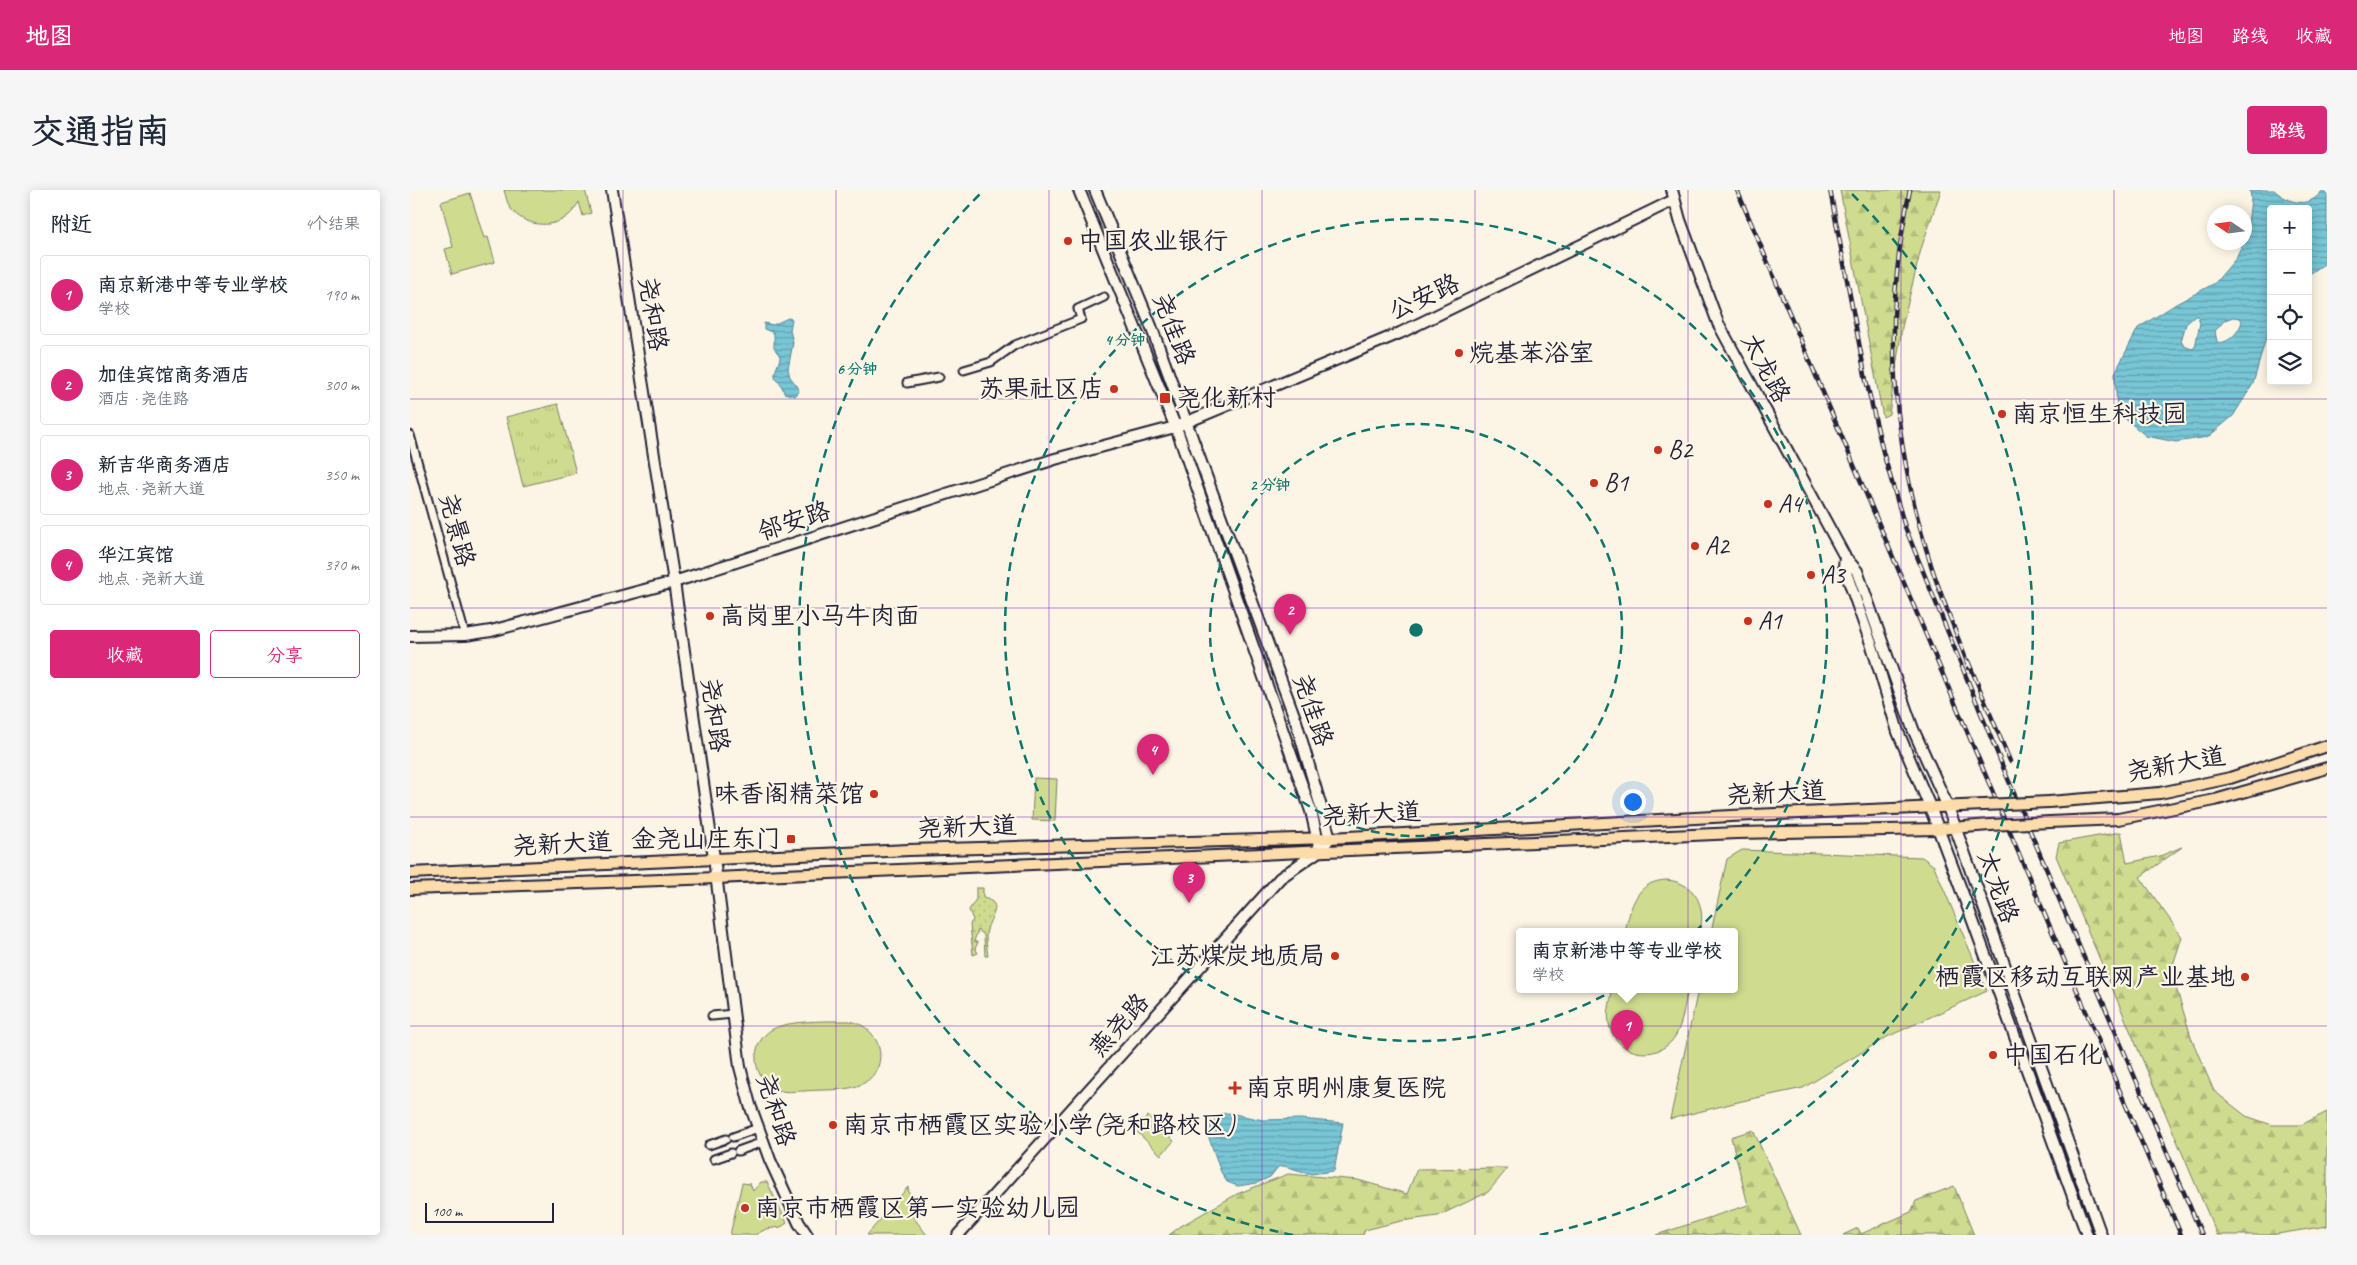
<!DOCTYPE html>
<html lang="zh">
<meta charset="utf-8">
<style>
body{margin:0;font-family:Caveat,"LXGW WenKai TC",sans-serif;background:#f6f6f7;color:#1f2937}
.controls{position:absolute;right:15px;top:15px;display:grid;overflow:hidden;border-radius:5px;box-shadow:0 2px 12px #0003}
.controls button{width:45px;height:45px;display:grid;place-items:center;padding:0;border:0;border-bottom:1px solid #e0e1e3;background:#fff;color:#1f2937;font:25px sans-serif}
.compass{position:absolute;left:1797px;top:15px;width:45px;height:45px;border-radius:50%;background:#fff;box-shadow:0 2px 12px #0003;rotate:283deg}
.scale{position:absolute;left:15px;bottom:12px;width:129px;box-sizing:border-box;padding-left:5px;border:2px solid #22223b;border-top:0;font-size:14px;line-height:18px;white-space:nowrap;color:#22223b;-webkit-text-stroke:4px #fcf5e5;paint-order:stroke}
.you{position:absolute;left:1222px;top:611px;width:18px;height:18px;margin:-12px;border:4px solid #fff;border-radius:50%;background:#1a73e8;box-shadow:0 0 0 8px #1a73e833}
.badge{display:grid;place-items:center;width:32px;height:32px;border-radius:50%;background:#db2777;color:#fff;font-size:16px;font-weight:700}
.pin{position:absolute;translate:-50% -41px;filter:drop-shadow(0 1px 2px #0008)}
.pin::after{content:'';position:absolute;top:26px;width:18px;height:15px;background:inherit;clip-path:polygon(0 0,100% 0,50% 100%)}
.popup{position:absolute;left:1106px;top:738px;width:222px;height:65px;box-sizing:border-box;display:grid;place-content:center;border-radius:5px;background:#fff;filter:drop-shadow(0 1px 4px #0005);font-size:16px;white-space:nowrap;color:#747a83}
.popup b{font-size:19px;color:#1f2937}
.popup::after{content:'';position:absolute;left:50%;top:100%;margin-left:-10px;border:10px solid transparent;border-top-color:#fff}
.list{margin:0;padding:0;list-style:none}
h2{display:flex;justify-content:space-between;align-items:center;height:65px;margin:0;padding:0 20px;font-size:21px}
h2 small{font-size:16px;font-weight:400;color:#747a83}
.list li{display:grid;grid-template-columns:32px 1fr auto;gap:15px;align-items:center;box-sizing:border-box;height:80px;margin:0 10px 10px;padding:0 10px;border:1px solid #e0e1e3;border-radius:5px}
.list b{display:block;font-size:19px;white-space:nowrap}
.list p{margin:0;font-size:16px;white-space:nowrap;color:#747a83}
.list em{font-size:16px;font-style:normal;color:#747a83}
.actions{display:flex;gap:10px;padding:15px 20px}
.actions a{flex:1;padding:11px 0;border:1px solid #db2777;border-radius:5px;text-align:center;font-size:18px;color:#db2777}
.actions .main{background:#db2777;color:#fff}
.icon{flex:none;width:28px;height:28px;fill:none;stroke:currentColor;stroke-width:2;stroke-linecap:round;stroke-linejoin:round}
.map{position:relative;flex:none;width:1917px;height:1045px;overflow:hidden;border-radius:5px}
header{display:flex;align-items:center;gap:30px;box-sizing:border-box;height:70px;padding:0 25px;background:#db2777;color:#fff}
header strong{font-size:24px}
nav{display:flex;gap:28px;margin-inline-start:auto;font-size:18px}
.intro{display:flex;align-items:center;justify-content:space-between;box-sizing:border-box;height:120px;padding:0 30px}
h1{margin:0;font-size:35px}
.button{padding:12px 22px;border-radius:5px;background:#db2777;color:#fff;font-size:18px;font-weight:700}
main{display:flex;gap:30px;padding:0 30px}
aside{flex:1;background:#fff;border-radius:5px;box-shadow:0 2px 12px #0003}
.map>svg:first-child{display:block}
.grass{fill:url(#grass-tufts);stroke:#787f65}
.forest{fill:url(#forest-firs);stroke:#787f65}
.park{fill:#cfdc8f;stroke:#787f65}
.garden{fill:url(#garden-dots);stroke:#787f65}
.water{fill:url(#water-rules);stroke:#568498;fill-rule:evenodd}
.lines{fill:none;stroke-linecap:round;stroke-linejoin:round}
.street-casing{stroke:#22223b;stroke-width:11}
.secondary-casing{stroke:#22223b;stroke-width:14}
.primary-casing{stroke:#22223b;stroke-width:14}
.street{stroke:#fcf5e5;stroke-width:7}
.secondary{stroke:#fcf5e5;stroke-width:10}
.primary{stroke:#fddcac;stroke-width:10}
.rail-casing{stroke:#22223b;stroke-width:4.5}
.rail{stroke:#fcf5e5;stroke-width:2.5;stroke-dasharray:8;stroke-linecap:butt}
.primary-bridge-casing{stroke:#22223b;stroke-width:14;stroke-linecap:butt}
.primary-bridge{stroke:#fddcac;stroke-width:10}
.grid{fill:none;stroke:#7b2cbf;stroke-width:1;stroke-opacity:0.55}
.ring{fill:none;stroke:#0f766e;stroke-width:2.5;stroke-dasharray:9 6}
.poi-dot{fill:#c8321e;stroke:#fcf5e5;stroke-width:2}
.labels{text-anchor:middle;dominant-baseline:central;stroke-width:4.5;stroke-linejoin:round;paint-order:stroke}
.poi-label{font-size:25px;fill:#22223b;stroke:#fcf5e5;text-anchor:start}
.street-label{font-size:25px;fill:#22223b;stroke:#fcf5e5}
.centre{fill:#0f766e;stroke:#fcf5e5;stroke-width:2.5}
.ring-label{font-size:15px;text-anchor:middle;font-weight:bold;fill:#0f766e;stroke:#fcf5e5;stroke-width:4.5;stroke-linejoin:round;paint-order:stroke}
</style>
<header>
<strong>地图</strong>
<nav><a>地图</a><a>路线</a><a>收藏</a></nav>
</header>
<div class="intro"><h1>交通指南</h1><a class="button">路线</a></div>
<main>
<aside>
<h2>附近<small>4个结果</small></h2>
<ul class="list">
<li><span class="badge">1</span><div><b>南京新港中等专业学校</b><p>学校</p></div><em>190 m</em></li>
<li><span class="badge">2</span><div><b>加佳宾馆商务酒店</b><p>酒店 · 尧佳路</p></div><em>300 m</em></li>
<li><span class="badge">3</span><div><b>新吉华商务酒店</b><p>地点 · 尧新大道</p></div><em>350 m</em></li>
<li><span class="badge">4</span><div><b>华江宾馆</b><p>地点 · 尧新大道</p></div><em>370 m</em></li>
</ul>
<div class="actions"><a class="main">收藏</a><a>分享</a></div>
</aside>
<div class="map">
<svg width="1917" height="1045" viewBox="0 0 1917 1045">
<defs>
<pattern id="grass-tufts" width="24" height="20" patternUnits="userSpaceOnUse" patternTransform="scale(1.25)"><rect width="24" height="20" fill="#cfdc8f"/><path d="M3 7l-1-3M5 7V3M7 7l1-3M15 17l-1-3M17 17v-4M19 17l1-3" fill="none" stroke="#b1bc7c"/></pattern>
<pattern id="forest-firs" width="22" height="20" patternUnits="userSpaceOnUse" patternTransform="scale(1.25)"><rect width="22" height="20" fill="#cfdc8f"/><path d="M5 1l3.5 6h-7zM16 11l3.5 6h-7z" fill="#b1bc7c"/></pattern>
<pattern id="garden-dots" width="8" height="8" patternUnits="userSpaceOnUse" patternTransform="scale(1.25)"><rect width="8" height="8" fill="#cfdc8f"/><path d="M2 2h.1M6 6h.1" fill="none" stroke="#b1bc7c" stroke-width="1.8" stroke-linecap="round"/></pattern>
<pattern id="water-rules" width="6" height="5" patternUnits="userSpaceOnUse" patternTransform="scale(1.25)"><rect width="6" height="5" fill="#78c6d6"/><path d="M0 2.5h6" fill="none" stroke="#62a0af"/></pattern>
</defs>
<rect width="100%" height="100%" fill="#fcf5e5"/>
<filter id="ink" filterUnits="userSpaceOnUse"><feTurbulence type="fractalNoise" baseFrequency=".02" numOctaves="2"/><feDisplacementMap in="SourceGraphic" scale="10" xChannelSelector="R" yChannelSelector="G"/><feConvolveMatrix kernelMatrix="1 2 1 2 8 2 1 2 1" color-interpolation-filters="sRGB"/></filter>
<g filter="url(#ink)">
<!-- grass -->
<path class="grass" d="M148 214 166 283 113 296 96 227Z"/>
<!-- forest -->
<path class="forest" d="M1430 0H1531L1511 59 1492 137 1479 224 1473 227Z
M1711 642 1717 673 1750 666 1772 657 1730 687 1772 747 1761 781 1782 850 1804 901 1836 926 1862 935H1891L1917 922V1036L1861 1045H1807L1646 666 1649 653Z
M1343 940 1391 1045H1246L1338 1015 1321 947Z
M1098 978 1078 1002 1028 1026 991 1031 955 1040 953 1045H759L771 1036 827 1004 878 984 948 990 997 1004 1007 979Z
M1544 996 1564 1045H1433L1448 1038 1451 1044 1501 1022 1506 1011Z"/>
<!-- park -->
<path class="park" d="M94 0H175L181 23 173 26 169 12C166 16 163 22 159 25 142 40 114 36 101 19 97 14 96 6 94 0Z
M60 3 74 48 78 47 85 72 42 84 35 59 43 57 31 12Z
M624 588 647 589 645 631 622 630Z
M1332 660 1512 667 1524 676 1577 801 1477 847 1393 898 1332 911 1260 929 1288 800H1324V742H1301L1317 669Z
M1257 690C1286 693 1296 716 1290 742H1215C1221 716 1226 691 1257 690Z
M1203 800H1278C1274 815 1273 835 1264 848 1247 872 1209 866 1200 838 1196 825 1200 812 1203 800Z
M439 831C469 835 483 875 454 893 439 902 412 899 394 901 385 901 376 903 368 900 341 890 338 852 363 839 380 830 419 831 439 831Z
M738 926 764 951 751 965 725 940Z
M351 992H357L377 1033 371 1037 356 1039 345 1045H320L332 993 340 994 343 1001Z
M498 997 503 1027 517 1045H457Z"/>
<!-- garden -->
<path class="garden" d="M566 698H573V708C596 713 579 728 577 740 575 748 577 758 578 766H575L574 745 568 740 564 751 568 753 565 758 568 763 563 765 560 734 563 730 559 720 566 709Z"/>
<!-- water -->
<path class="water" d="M1840 0H1864C1880 14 1899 19 1913 0H1917V72L1898 85V19H1861V130L1843 194 1823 226 1798 247 1766 252 1736 246 1707 222 1705 183 1728 138 1766 114 1805 93 1827 67 1837 42 1841 9ZM1785 126H1788L1790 133 1785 157 1782 159 1774 156 1771 151 1776 134ZM1823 127 1830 128 1832 131C1830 141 1818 155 1807 152L1805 141 1815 130Z
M378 128 382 129 380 140 383 153 378 179 380 187 388 197 389 202 385 206 374 203C373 195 365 189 365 186 364 180 370 173 370 166L364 158V143L354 139V133L363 135Z
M819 923 853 930 891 929 933 933 924 981 901 984 874 976 868 977 860 987 847 993 828 996 817 992 811 982 795 937C802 926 806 924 819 923Z"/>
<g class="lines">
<!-- street casing -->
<g class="street-casing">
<path id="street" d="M554 180 581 172 605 155 671 129 668 119 694 107
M497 193 529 187
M0 245 55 445
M302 826 323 824
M323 947 348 938
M299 955 316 949
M328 961 353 952
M304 969 321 963"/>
</g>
<!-- secondary casing -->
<g class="secondary-casing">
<path id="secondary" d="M202 0 264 392 304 668 330 877 340 915 360 970 389 1033 397 1045
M669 0 768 243 901 621 909 656
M1262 0 1270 30 1308 133 1435 367 1447 381 1503 539 1538 617 1691 1045
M1435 367 1434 377 1463 459 1488 542 1520 617 1560 723 1677 1045
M0 446 55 445 81 441 264 392 645 269 765 237 990 143 1264 10
M548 1045 870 688 909 661 920 648 886 531 741 136 685 0"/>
</g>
<!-- primary casing -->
<g class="primary-casing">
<path id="primary" d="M1639 612 1750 603 1820 588 1917 556
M1640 632 1708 629 1805 610 1917 578
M0 683 499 660 920 648 1321 626 1574 615
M0 699 306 688 1327 643 1528 639 1580 635"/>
</g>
<!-- street -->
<use href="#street" class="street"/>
<!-- secondary -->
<use href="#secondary" class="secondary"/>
<!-- primary -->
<use href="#primary" class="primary"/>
<!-- rail casing -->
<g class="rail-casing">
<path id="rail" d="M1327 0 1771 1045
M1420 0 1456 190 1473 262 1495 337 1595 582 1792 1045
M1500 0C1472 129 1481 249 1521 375 1532 410 1547 443 1559 478
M1558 471 1600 571"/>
</g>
<!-- rail -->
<use href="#rail" class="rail"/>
<!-- primary-bridge casing -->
<g class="primary-bridge-casing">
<path id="primary-bridge" d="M1574 615 1639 612
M1580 635 1640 632"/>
</g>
<!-- primary-bridge -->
<use href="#primary-bridge" class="primary-bridge"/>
</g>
</g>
<!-- grid -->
<path class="grid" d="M213 0V1045M426 0V1045M639 0V1045M852 0V1045M1065 0V1045M1278 0V1045M1491 0V1045M1704 0V1045M0 209H1917M0 418H1917M0 627H1917M0 836H1917"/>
<!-- distance rings -->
<g class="ring">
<circle cx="1006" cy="440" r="206"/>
<circle cx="1006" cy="440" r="411"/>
<path d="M883 1045A617 617 0 0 1 570 4M1442 4A617 617 0 0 1 1129 1045"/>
</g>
<!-- markers -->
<g class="poi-dot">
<circle cx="658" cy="51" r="5"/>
<circle cx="1049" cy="163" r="5"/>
<circle cx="704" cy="199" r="5"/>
<rect x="749" y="202" width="12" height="12" rx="2.5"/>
<circle cx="1592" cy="224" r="5"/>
<circle cx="1248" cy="260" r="5"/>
<circle cx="1184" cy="293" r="5"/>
<circle cx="1358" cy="314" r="5"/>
<circle cx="1285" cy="356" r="5"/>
<circle cx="1401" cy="385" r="5"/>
<circle cx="300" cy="426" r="5"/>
<circle cx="1338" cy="431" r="5"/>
<circle cx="464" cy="604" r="5"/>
<rect x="376" y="644" width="10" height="10" rx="2.5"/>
<circle cx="925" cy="766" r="5"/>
<circle cx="1835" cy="787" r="5"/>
<circle cx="1583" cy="865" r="5"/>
<path d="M822.5 890.5h5v5h5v5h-5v5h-5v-5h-5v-5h5z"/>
<circle cx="423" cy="935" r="5"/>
<circle cx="335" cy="1018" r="5"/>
</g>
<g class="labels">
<!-- poi labels -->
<g class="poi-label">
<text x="668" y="51">中国农业银行</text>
<text x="1059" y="163">烷基苯浴室</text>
<text x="694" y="199" text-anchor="end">苏果社区店</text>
<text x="766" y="208">尧化新村</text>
<text x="1602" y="224">南京恒生科技园</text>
<text x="1258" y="260">B2</text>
<text x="1194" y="293">B1</text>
<text x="1368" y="314">A4</text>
<text x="1295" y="356">A2</text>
<text x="1411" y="385">A3</text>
<text x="310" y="426">高岗里小马牛肉面</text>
<text x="1348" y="431">A1</text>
<text x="454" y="604" text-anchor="end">味香阁精菜馆</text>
<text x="371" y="649" text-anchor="end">金尧山庄东门</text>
<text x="915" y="766" text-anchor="end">江苏煤炭地质局</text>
<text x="1825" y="787" text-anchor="end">栖霞区移动互联网产业基地</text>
<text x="1593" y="865">中国石化</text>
<text x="836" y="898">南京明州康复医院</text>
<text x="433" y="935">南京市栖霞区实验小学(尧和路校区)</text>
<text x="345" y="1018">南京市栖霞区第一实验幼儿园</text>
</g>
<!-- street labels -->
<g class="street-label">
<text transform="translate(1014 107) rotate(-25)">公安路</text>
<text transform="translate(243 124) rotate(81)">尧和路</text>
<text transform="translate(764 139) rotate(69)">尧佳路</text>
<text transform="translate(1356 178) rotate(62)">太龙路</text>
<text transform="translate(384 331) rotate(-18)">邻安路</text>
<text transform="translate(47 340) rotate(75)">尧景路</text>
<text transform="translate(903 520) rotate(71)">尧佳路</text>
<text transform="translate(305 525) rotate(82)">尧和路</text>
<text transform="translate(1766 574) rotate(-10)">尧新大道</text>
<text transform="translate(1366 603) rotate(-3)">尧新大道</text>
<text transform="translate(961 624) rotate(-3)">尧新大道</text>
<text transform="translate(557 637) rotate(-2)">尧新大道</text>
<text transform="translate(152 654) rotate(-3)">尧新大道</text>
<text transform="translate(1588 697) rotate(70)">太龙路</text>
<text transform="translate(709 835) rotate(-48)">燕尧路</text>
<text transform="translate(366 920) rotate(72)">尧和路</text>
</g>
</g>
<circle cx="1006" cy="440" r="8" class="centre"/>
<g class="ring-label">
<text x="715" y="155">4 分钟</text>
<text x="447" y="184">6 分钟</text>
<text x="860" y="300">2 分钟</text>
</g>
</svg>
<div class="controls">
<button>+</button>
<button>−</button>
<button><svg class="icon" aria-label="locate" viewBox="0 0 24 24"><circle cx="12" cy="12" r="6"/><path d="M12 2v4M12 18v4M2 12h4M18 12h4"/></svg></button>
<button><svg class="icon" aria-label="layers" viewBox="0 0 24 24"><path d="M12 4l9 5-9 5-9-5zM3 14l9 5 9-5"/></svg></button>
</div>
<svg class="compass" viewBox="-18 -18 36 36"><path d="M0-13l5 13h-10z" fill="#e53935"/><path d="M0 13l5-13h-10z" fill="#747a83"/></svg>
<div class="scale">100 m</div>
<div class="you"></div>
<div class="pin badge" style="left:1217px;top:861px">1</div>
<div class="popup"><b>南京新港中等专业学校</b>学校</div>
<div class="pin badge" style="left:880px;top:445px">2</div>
<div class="pin badge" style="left:779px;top:713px">3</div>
<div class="pin badge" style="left:743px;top:585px">4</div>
</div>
</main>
